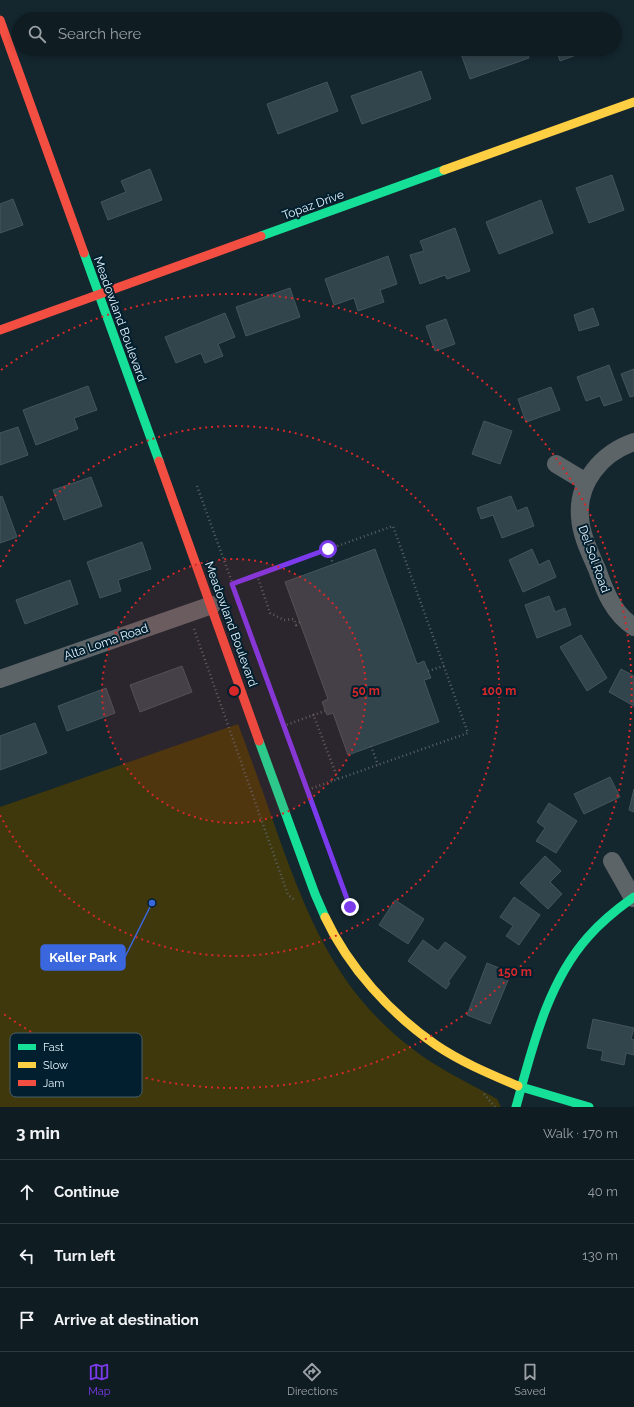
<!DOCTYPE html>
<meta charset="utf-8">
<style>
body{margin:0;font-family:Raleway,sans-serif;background:#18252a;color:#f1f3f6}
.stop{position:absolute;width:12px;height:12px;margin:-9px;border:3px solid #7c3aed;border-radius:50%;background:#fff}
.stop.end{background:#7c3aed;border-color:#fff;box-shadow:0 1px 4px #0008}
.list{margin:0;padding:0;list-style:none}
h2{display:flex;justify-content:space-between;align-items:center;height:52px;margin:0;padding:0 16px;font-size:17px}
h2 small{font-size:13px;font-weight:400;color:#9ba1a5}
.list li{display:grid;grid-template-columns:26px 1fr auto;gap:12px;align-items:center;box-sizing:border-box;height:64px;padding:0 16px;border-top:1px solid #2f3a40}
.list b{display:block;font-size:15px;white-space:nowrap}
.list em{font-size:13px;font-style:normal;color:#9ba1a5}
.icon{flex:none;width:22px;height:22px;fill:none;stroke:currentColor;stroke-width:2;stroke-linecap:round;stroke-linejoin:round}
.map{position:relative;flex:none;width:634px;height:1107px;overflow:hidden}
.search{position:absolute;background:#0f1c22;box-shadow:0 2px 6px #0003;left:12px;right:12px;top:12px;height:44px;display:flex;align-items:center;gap:10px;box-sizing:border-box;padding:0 14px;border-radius:22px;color:#9ba1a5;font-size:15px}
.sheet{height:244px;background:#0f1c22}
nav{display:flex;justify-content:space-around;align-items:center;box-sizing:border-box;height:56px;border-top:1px solid #2f3a40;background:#0f1c22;font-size:11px;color:#9ba1a5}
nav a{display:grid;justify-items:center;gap:2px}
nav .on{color:#7c3aed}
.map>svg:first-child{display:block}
.green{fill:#3e380c}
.building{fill:#32444c;stroke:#46545b}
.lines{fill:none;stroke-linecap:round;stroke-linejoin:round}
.path{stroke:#5a6266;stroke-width:2.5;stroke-dasharray:1 3;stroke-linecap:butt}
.street{stroke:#5d6468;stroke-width:18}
.fast{stroke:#16e098;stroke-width:9}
.slow{stroke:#ffcf43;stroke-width:9}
.jam{stroke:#f24e42;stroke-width:9}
.route{stroke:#7c3aed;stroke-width:5}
.ring{fill:none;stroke:#d62828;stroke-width:2;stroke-dasharray:2 4}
.labels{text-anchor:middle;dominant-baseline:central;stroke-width:4;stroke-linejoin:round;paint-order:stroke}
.street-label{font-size:12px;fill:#e7f5fe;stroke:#011f2e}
.key{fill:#011f2e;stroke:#465f6c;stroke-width:1}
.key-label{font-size:11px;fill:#e7f5fe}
.centre{fill:#d62828;stroke:#011f2e;stroke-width:2}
.ring-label{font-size:12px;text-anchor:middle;font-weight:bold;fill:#d62828;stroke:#011f2e;stroke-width:4;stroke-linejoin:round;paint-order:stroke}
.leader{fill:none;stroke:#3b67de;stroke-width:1.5}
.callout-dot{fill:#3b67de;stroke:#011f2e;stroke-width:1.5}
.callout{fill:#3b67de;stroke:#3b67de;stroke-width:1.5}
.callout-label{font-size:13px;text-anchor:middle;font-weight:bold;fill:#fff}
</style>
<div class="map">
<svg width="634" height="1107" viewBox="0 0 634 1107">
<rect width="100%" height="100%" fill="#14262e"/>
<!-- green -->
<path class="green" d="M238 724C252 761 265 798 278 835 309 921 338 993 414 1050 439 1069 469 1083 497 1099L501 1107H0V807Z"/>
<!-- building -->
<path class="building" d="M465 49H525L529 58 470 79 460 51Z
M556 49H592L560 61Z
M421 71 431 99 362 124 351 96Z
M327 82 338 111 278 134 267 104Z
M150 169 162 200 108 220 101 202 126 192 121 181Z
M612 175 624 210 589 223 576 188Z
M13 199 23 225 0 233V204Z
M541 200 553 233 499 254 486 222Z
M455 228 470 271 447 279 445 275 420 284 410 255 424 251 420 241Z
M388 256 397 284 380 290 384 302 358 311 354 298 334 305 325 279Z
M290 288 300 317 246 336 236 307Z
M593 308 599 325 579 331 574 315Z
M225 313 235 337 218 344 223 356 205 363 201 353 176 363 165 337Z
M446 319 455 344 435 351 426 326Z
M609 365 622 400 604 406 600 396 586 401 577 377Z
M634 369V396L630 397 621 374Z
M88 386 97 410 74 418 78 429 36 445 23 410Z
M551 387 560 410 526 422 518 399Z
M484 421 512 431 500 464 472 454Z
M18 427 28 455 0 465V433Z
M91 477 102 506 64 520 53 490Z
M2 496 17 537 0 543V497Z
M511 496 517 511 527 507 534 526 502 538 493 515 481 519 477 508Z
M142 542 151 569 118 580 121 591 100 598 87 562Z
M375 549 417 664 424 661 431 678 424 680 439 722 348 755 333 713 327 715 322 702 328 699 285 582Z
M532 549 539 565 549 560 556 577 523 592 509 560Z
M70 580 78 604 25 624 16 600Z
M549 596 555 612 565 608 571 625 537 638 525 605Z
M581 635 607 678 587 691 560 647Z
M182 666 192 692 140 712 130 685Z
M621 669 634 676V706L609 692Z
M106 688 115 713 67 731 58 706Z
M35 723 47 753 0 770V736Z
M610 777 620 797 584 814 574 794Z
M634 789V812L629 810Z
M549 803 577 821 556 853 536 841 545 828 537 822Z
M545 856 561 871 550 882 562 894 548 909 520 883Z
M514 897 540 915 519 945 506 936 513 926 500 917Z
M395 900 424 919 408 944 379 925Z
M423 940 438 951 445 942 466 957 448 982 450 983 446 989 408 961Z
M487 963 511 973 490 1024 467 1015Z
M593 1019 634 1028 631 1039 634 1040V1055L626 1053 624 1065 601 1060 603 1051 587 1048Z"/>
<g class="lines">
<!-- path -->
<path class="path" d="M197 486 350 907
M328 549 333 564
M257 575 270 613 284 620 294 619 296 625 300 622
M232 584 393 526 468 733 307 790
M194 629 288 895 295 900
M428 671 444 666
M313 714 338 779
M283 726 325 711
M371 746 378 765
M484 1094 495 1107"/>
<!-- street -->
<path class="street" d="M634 442C602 453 577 482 580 517 581 535 590 553 597 569 605 592 613 613 634 627
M556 464 586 482
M0 679 212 605
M612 861 633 898"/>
<!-- fast -->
<path class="fast" d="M261 236 444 170
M84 253 159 461
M259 741 315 894 325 917
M518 1086 589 1107
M516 1107C532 1049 547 983 588 937 602 921 617 909 634 897"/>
<!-- slow -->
<path class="slow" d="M444 170 634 102
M325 917C349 968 390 1013 436 1045 461 1062 490 1074 518 1086"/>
<!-- jam -->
<path class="jam" d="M0 20 84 253
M0 330 261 236
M159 461 259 741"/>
</g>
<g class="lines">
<!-- route -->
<path class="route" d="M328 549 232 584 350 907"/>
</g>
<!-- distance rings -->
<circle cx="234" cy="691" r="132" fill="#d62828" fill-opacity=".12"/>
<g class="ring">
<circle cx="234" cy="691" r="132"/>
<path d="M0 567A265 265 0 1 1 0 815"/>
<path d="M1 370A397 397 0 1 1 1 1012"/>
</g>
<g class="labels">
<!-- street labels -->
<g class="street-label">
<text transform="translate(313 205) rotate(-20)">Topaz Drive</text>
<text transform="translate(120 319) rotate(70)">Meadowland Boulevard</text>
<text transform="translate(594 559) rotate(70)">Del Sol Road</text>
<text transform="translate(231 624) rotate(70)">Meadowland Boulevard</text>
<text transform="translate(106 642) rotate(-19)">Alta Loma Road</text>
</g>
</g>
<!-- legend -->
<rect x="10" y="1033" width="132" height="64" rx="6" class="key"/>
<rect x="18" y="1044" width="18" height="6" fill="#16e098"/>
<rect x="18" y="1062" width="18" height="6" fill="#ffcf43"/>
<rect x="18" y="1080" width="18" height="6" fill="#f24e42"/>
<g class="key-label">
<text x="43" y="1051">Fast</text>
<text x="43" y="1069">Slow</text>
<text x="43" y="1087">Jam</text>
</g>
<circle cx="234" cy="691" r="6" class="centre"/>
<g class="ring-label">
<text x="366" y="695">50 m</text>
<text x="499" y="695">100 m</text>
<text x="515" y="976">150 m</text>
</g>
<!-- callouts -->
<path class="leader" d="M152 903L125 957"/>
<circle class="callout-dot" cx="152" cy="903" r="4"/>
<rect class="callout" x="41" y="945" width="84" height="25" rx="4"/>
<g class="callout-label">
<text x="83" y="962">Keller Park</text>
</g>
</svg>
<div class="stop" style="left:328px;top:549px"></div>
<div class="stop end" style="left:350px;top:907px"></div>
<div class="search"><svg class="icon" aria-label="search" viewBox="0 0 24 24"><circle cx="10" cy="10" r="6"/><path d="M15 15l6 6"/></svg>Search here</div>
</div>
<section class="sheet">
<h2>3 min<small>Walk · 170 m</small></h2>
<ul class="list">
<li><svg class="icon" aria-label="ahead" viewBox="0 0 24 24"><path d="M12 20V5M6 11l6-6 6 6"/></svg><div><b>Continue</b></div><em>40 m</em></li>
<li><svg class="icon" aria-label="left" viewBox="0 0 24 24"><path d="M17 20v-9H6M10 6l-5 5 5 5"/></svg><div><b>Turn left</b></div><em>130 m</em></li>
<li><svg class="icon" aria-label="arrive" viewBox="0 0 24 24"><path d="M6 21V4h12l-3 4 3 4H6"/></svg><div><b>Arrive at destination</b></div></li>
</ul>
</section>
<nav>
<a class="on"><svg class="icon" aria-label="map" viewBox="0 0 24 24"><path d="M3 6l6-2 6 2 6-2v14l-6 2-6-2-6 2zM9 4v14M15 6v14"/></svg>Map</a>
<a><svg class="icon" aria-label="directions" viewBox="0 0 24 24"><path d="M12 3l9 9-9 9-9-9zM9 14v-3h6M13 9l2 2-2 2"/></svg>Directions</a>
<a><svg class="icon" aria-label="saved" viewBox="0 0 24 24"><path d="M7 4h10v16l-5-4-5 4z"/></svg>Saved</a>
</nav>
